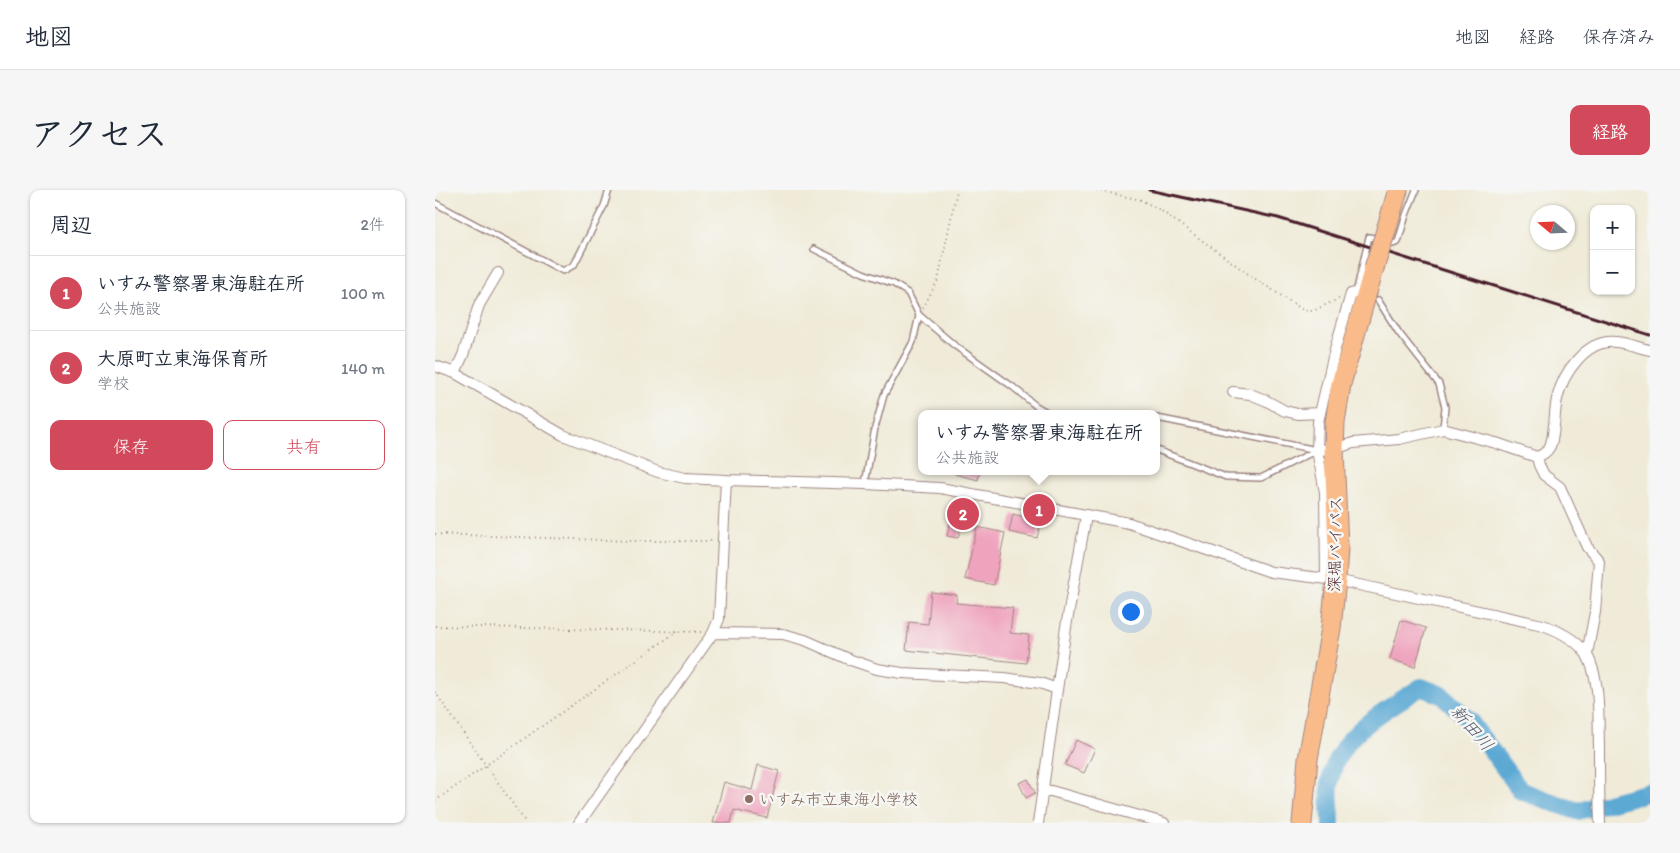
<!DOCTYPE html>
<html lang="ja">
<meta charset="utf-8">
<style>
body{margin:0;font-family:Itim,"Klee One",sans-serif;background:#f6f6f7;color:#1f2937}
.controls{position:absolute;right:15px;top:15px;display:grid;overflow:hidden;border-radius:10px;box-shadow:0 1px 4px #0004}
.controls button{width:45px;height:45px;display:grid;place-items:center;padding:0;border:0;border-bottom:1px solid #e0e1e3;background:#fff;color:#1f2937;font:25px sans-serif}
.compass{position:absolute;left:1095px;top:15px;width:45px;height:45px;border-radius:50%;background:#fff;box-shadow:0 1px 4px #0004;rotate:289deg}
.you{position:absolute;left:695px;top:421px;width:18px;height:18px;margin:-12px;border:4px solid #fff;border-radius:50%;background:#1a73e8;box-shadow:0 0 0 8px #1a73e833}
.badge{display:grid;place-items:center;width:32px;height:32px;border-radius:50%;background:#d1495b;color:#fff;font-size:16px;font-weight:700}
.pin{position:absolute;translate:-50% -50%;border:2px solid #fff;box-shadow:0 1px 5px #0006}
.popup{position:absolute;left:483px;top:220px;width:242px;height:65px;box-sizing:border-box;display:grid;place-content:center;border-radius:10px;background:#fff;filter:drop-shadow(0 1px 4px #0005);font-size:16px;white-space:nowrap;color:#747a83}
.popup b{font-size:19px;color:#1f2937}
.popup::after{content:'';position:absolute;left:50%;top:100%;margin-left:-10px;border:10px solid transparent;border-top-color:#fff}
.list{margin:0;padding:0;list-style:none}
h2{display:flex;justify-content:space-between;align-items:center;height:65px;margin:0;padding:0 20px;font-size:21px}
h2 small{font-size:16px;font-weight:400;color:#747a83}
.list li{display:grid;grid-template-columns:32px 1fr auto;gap:15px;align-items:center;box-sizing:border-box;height:75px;padding:0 20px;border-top:1px solid #e0e1e3}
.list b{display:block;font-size:19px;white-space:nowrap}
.list p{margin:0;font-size:16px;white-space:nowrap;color:#747a83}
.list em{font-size:16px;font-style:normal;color:#747a83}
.actions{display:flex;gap:10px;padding:15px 20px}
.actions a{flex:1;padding:11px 0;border:1px solid #d1495b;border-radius:10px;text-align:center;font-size:18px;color:#d1495b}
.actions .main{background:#d1495b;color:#fff}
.map{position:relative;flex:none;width:1215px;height:633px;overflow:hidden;border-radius:10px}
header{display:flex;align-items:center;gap:30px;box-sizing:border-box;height:70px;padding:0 25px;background:#fff;border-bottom:1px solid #e0e1e3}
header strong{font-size:24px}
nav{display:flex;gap:28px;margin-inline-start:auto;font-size:18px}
.intro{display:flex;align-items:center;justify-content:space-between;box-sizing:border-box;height:120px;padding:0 30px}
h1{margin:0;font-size:35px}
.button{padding:12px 22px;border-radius:10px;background:#d1495b;color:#fff;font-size:18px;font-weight:700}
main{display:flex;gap:30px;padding:0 30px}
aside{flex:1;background:#fff;border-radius:10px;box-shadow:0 1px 4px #0004}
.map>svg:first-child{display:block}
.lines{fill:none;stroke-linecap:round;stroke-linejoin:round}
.river{stroke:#5ba9d4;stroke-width:18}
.building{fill:#efa3bd}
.lane-casing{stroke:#9d8582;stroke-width:8}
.street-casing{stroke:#9d8582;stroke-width:12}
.highway-casing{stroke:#9d8582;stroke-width:21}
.path{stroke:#9d8582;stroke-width:2;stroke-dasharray:1 4;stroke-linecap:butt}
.lane{stroke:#fff;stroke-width:5}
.street{stroke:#fff;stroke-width:10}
.highway{stroke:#fabb8b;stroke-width:19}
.rail{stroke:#4a1f2b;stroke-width:3}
.highway-bridge-casing{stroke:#9d8582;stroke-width:21;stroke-linecap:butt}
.highway-bridge{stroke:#fabb8b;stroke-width:19}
.education-dot{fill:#8d6e63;stroke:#f6f6f2;stroke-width:2}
.labels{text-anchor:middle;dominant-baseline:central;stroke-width:5;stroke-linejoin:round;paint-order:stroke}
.street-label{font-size:16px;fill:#4a1f2b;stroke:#f6f6f2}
.education-label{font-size:16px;fill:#785e54;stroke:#f6f6f2;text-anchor:start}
.water-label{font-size:18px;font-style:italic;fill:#51566f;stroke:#f6f6f2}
</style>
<header>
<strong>地図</strong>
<nav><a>地図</a><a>経路</a><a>保存済み</a></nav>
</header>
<div class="intro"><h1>アクセス</h1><a class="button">経路</a></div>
<main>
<aside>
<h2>周辺<small>2件</small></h2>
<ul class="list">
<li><span class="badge">1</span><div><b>いすみ警察署東海駐在所</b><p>公共施設</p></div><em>100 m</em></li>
<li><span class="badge">2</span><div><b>大原町立東海保育所</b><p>学校</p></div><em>140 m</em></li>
</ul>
<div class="actions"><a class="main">保存</a><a>共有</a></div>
</aside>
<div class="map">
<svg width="1215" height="633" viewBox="0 0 1215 633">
<rect width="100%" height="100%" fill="#f6f6f2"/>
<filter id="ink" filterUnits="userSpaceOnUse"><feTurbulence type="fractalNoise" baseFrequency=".02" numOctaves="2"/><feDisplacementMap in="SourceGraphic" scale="10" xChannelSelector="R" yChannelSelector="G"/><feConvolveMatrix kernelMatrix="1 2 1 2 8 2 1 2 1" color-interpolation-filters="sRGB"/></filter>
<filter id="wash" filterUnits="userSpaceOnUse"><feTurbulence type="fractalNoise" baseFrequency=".0096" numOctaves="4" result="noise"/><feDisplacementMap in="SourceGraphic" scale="20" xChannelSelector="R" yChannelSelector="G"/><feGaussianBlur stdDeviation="1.12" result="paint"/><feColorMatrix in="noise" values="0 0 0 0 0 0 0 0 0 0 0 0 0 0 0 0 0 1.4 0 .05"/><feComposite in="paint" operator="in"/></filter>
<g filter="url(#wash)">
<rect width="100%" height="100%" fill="#f0ebd8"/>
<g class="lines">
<!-- river -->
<path class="river" d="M896 633C896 620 893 604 895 591 903 543 950 521 986 497L1007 505 1034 530 1086 601 1142 621 1215 602"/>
</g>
<g id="blocks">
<!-- building -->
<path class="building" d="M520 281H545L543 290 520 284Z
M521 309 533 312 523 348 512 346Z
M578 324 606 331 602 348 574 342Z
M542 337 570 343 559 395 530 389Z
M496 402 522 405 521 413 578 418 575 443 594 445 591 473 471 460 474 432 493 434Z
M966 430 991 438 980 477 955 469Z
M641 550 660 559 649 583 630 575Z
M323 575 344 581 332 628 299 620 296 633H278L289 592 317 600Z
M593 589 600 603 591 608 584 593Z"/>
</g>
</g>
<g filter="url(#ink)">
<use href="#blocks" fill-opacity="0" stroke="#9d8582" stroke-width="1"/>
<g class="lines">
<!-- lane casing -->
<g class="lane-casing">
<path id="lane" d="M0 13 128 81 139 75 169 16 174 0
M958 54 963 52 971 25 981 0
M379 59 428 83 459 94 473 103 484 125 519 155 578 197 601 216 615 224
M921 103 934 47 939 48
M943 110 964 143 1004 194 1010 217 1008 239
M722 228 882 260
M722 260 791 287 826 288 882 260
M430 294 440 238 449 205 478 152 484 125"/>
</g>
<!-- street casing -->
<g class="street-casing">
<path id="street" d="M0 176 20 183 128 245 223 282 250 288 291 290 430 294 505 298 694 333 836 382 901 390 1108 435C1124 441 1143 450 1152 465 1166 490 1163 529 1164 556 1164 582 1164 607 1165 633
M20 183 28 165 44 115 63 83
M798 202 815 204 830 210 850 221 863 224 885 223
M882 260 899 259 918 253 964 249 1008 239 1061 253 1102 267C1107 265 1111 263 1114 258 1120 249 1119 221 1122 209 1128 183 1151 149 1181 152 1193 153 1204 158 1215 160
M1102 267 1104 275 1109 285 1125 297 1152 357 1164 371 1160 422 1152 464
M891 389 890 302 882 260 883 232 900 159 916 104 921 103
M278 443 348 444 370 450 413 469 442 479 467 483 569 488 605 493 622 499
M609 599 729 633
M144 633 278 443 284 429 291 290
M603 633 631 437 651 326"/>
</g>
<!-- highway casing -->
<g class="highway-casing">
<path id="highway" d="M949 47 963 0
M867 633 873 569 896 438 901 390 903 358 899 259 900 232 906 194 939 78"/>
</g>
<!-- path -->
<path class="path" d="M661 0 706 10 725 20 816 86 868 120 878 121 905 108
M488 118 503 90 522 0
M0 344 196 351H278
M0 436 268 442
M0 502 91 633
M0 611 243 441"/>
<!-- lane -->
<use href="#lane" class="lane"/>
<!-- street -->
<use href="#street" class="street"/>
<!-- highway -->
<use href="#highway" class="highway"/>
<!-- rail -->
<path class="rail" d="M714 0 843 28 1215 145"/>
<!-- highway-bridge casing -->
<g class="highway-bridge-casing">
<path id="highway-bridge" d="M939 78 949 47"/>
</g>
<!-- highway-bridge -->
<use href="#highway-bridge" class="highway-bridge"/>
</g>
</g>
<!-- markers -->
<circle class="education-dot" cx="314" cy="609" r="5"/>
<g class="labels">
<!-- street labels -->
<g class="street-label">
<text transform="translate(900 354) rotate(-89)">深堀バイパス</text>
</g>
<!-- education labels -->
<g class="education-label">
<text x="324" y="609">いすみ市立東海小学校</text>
</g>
<!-- water labels -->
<g class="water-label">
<text transform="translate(1037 538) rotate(49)">新田川</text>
</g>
</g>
</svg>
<div class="controls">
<button>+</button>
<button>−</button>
</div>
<svg class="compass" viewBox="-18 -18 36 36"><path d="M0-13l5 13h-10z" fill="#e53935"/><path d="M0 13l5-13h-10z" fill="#747a83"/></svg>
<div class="you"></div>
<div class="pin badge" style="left:604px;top:320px">1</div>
<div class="popup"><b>いすみ警察署東海駐在所</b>公共施設</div>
<div class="pin badge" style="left:528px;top:324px">2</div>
</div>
</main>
